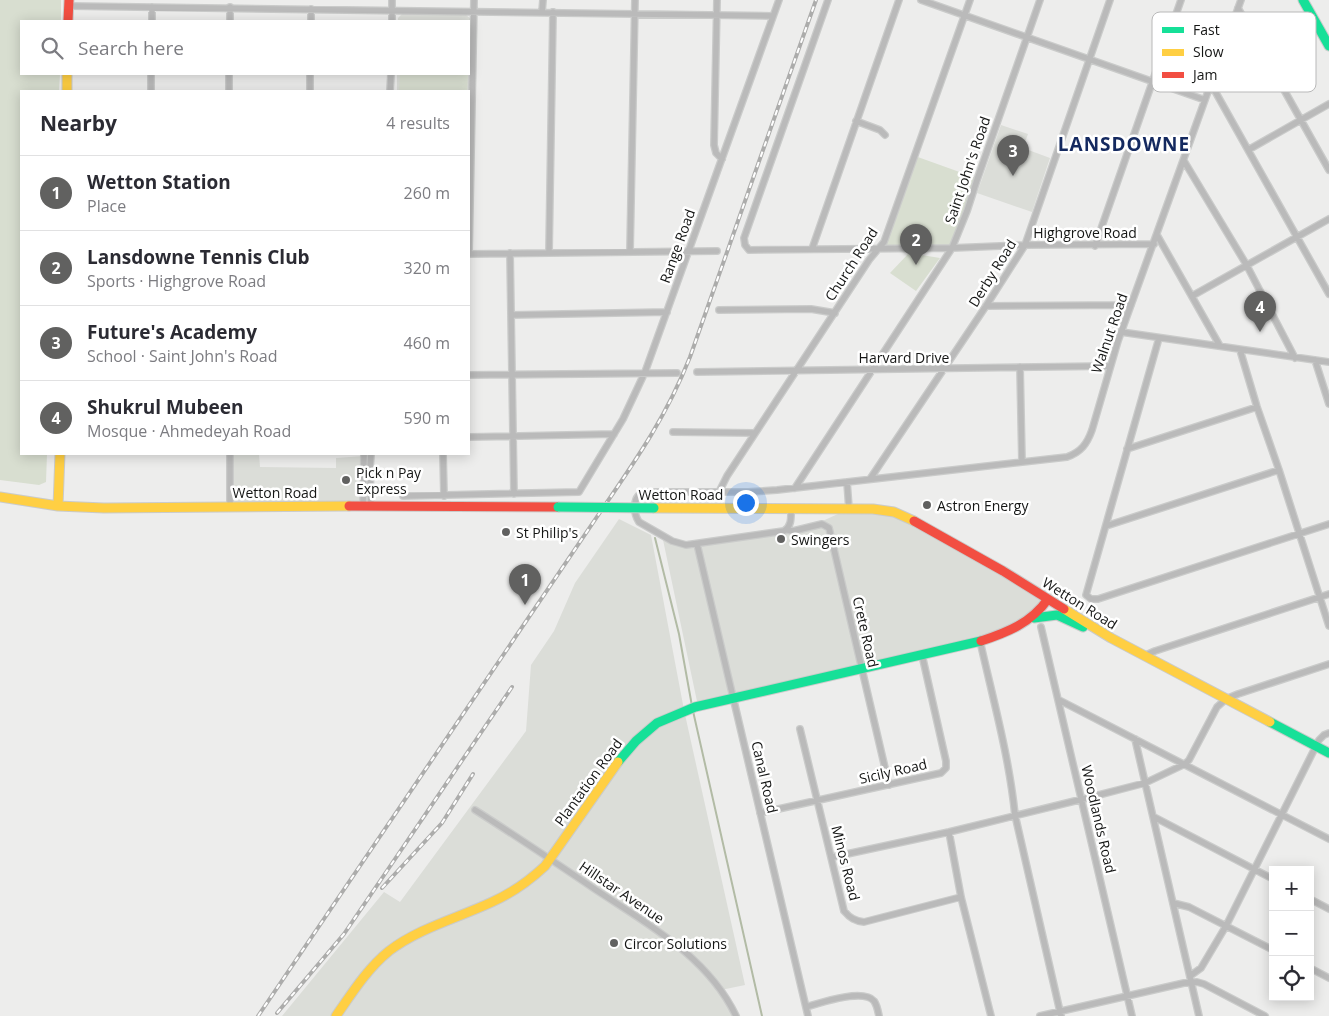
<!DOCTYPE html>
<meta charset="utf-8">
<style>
body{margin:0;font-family:"Open Sans",sans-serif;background:#f2f2f3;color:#2b2b33}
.controls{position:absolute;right:15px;bottom:15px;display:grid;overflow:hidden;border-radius:0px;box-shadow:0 2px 12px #0003}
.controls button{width:45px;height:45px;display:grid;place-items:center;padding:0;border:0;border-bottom:1px solid #e1e1e2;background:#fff;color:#2b2b33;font:25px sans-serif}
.you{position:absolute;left:745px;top:502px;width:18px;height:18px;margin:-12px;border:4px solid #fff;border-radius:50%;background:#1a73e8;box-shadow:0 0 0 8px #1a73e833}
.badge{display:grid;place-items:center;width:32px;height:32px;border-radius:50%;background:#616160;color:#fff;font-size:16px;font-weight:700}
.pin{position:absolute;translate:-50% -41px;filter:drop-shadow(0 1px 2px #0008)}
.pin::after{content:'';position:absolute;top:26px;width:18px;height:15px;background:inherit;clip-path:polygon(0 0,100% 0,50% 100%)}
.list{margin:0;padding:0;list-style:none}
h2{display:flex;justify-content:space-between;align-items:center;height:65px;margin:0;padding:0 20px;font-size:21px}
h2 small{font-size:16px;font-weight:400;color:#7c7c81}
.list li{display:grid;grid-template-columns:32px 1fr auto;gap:15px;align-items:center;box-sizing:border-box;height:75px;padding:0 20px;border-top:1px solid #e1e1e2}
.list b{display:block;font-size:19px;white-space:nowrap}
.list p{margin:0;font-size:16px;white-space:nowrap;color:#7c7c81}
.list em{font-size:16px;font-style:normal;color:#7c7c81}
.icon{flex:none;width:28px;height:28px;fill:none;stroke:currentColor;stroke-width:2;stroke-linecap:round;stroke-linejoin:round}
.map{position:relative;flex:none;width:1329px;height:1016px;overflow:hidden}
.search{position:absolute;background:#fff;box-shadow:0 2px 12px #0003;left:20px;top:20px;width:450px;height:55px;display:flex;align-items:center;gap:12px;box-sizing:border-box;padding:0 18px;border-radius:0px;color:#7c7c81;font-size:19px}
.panel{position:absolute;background:#fff;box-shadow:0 2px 12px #0003;left:20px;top:90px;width:450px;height:365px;border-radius:0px}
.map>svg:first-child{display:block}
.built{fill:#dbddd8}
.green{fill:#d8ded0}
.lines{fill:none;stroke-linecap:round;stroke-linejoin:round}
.stream{stroke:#b2bba5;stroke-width:2}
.street-casing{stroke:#cacbca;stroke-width:8}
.fast-casing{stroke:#cacbca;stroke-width:11}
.slow-casing{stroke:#cacbca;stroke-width:11}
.jam-casing{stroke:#cacbca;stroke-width:11}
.street{stroke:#bababa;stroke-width:5.5}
.fast{stroke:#16e098;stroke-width:9}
.slow{stroke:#ffcf43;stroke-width:9}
.jam{stroke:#f24e42;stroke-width:9}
.rail-casing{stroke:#acacab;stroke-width:4}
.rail{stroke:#fff;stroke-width:2;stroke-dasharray:5.5;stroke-linecap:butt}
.fast-bridge-casing{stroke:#cacbca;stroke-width:11;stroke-linecap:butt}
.fast-bridge{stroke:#16e098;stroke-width:9}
.poi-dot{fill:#616160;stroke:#fff;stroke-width:2}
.labels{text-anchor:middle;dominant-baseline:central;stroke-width:5;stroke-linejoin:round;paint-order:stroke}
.street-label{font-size:14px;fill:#151615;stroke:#fff}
.poi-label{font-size:14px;fill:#151615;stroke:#fff;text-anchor:start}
.district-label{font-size:19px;font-weight:bold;letter-spacing:1px;fill:#14295f;stroke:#fff}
.key{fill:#fff;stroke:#b9b9b9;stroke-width:1}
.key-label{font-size:14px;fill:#151615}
</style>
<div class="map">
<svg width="1329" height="1016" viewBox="0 0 1329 1016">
<rect width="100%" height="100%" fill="#ededec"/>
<!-- built -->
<path class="built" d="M402 14 466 15 471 19 469 109V91H397V74H469V21H398V18Z
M1001 125 1028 134 1023 148 1050 158 1032 212 977 193Z
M230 454H259L260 467 336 468V458L364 456 363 506H230Z
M849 509 894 512 1048 599 1041 610 1003 633 698 706 662 535 678 543 767 535 818 523Z
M619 519 651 535 684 710 745 985 721 990 736 1016H282L384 892 400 902 526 731 531 665 554 631 575 583Z"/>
<!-- green -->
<path class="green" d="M0 0H61V21H21V74H60L59 91H21V454H47L46 482 39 485 0 480Z
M400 74H468L467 91H399Z
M915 156 979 179 954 248H880Z
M909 253 940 258 916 291 890 273Z"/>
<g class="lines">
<!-- stream -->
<path class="stream" d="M655 538 679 634 692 706
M693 711 762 1016"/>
<!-- street casing -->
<g class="street-casing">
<path id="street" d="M717 0 714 145 716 153 722 159
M828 0 744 238 745 245 749 250 952 248 1025 245 1154 244
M921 0 1205 100
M69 6 773 16
M1238 8 1329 170
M542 12 543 0
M152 21V7
M230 21V7
M311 21V9
M392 21V0
M1211 84 1329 294
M151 91V74
M229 91V74
M310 91V74
M390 91 391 74
M856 121 880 130 885 135
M1248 150 1329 104
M1184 161 1246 264 1295 358
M1157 235 1220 346
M1095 246 1181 0
M812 249 899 0
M630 251 635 0
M549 252 553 12
M510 253 514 494
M469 254 474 0
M469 254 717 251
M1192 296 1329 219
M986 306 1131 305
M719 310 811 309 835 313
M511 315 667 312
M1121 332 1329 362
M1159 338 1086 595 1091 599H1098L1329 524
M1240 350 1257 407 1279 470 1329 626
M1315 360 1329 404
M1020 367 1022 462
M697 372 1110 366
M469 375 677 373
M673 432 755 433
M469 437 614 434
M1127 449 1257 407
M230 454V506
M443 454 444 496
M870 479 986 306 1025 245 1110 0
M847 482 849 509
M795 488 952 248 967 211 977 180 1040 0
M719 492 727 476 869 260 884 242 970 0
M403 496 579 492 623 419 645 372 779 0
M363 506 364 454
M371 506 370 468 371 454
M791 508C791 517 792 526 784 531L686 545 672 541 639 522C633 513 632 495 645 492H748L777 490 1067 457C1081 452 1087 444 1092 430L1118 341 1241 0
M1106 526 1279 470
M787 530 793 531 822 524 829 528 889 785
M697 544 808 1016
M1041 627 1132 1016
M980 641C993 699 1009 756 1015 815L1061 1016
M1144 656 1155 651 1329 594
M1059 700 1329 839
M800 729 844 911C850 918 855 921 864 922L961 897
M1135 739 1199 1016
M475 810C516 836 556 863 596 890 649 925 708 957 736 1016
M760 813 941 773 946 768V761L922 655
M1154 817 1273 879
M949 832 961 897 991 1016
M833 857 949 832 1087 798 1145 783 1185 764 1189 760 1217 707 1226 699 1238 694 1329 664
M1310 899 1329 909
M1173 903 1189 907 1273 950
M1310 968 1329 978
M1190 976 1201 968 1226 926 1319 740 1324 735 1329 733
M806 1007C820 1003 863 988 874 1001 877 1005 878 1011 879 1016
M1040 1016 1184 983 1197 982 1204 984 1265 1016"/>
</g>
<!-- fast casing -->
<g class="fast-casing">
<path id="fast" d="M1303 0 1329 46
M1034 618 1057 615 1083 627
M1270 722 1329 753
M618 762 636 741 657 723 695 707 981 641"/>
</g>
<!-- slow casing -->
<g class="slow-casing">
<path id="slow" d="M67 74V91
M0 497 58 506 104 508 349 506
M58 506 60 454
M654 508 873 509 894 512 914 521
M1064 609 1111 638 1270 722
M336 1016C352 993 367 969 389 951 419 928 458 918 492 902 512 893 529 881 545 866L618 762"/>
</g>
<!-- jam casing -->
<g class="jam-casing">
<path id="jam" d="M68 21 69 0
M349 506 558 507
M914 521 1003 571 1064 609
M981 641C1008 632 1031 623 1048 599"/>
</g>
<!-- street -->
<use href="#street" class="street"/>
<!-- fast -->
<use href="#fast" class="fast"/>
<!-- slow -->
<use href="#slow" class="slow"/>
<!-- jam -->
<use href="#jam" class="jam"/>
<!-- rail casing -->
<g class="rail-casing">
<path id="rail" d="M382 888 442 823 473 774
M277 1013 344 934 512 687
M258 1016 603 508C638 457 667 415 690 357L816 0"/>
</g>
<!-- rail -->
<use href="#rail" class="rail"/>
<!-- fast-bridge casing -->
<g class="fast-bridge-casing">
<path id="fast-bridge" d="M558 507 654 508"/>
</g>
<!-- fast-bridge -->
<use href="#fast-bridge" class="fast-bridge"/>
</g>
<!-- markers -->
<g class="poi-dot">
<circle cx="346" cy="480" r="5"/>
<circle cx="927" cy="505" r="5"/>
<circle cx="506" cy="532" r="5"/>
<circle cx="781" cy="539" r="5"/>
<circle cx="614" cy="943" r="5"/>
</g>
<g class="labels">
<!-- street labels -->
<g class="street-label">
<text transform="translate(967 170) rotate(-71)">Saint John's Road</text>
<text x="1085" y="232">Highgrove Road</text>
<text transform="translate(677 246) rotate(-70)">Range Road</text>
<text transform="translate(851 264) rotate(-57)">Church Road</text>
<text transform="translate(992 273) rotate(-58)">Derby Road</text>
<text transform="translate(1109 333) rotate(-71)">Walnut Road</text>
<text x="904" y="357">Harvard Drive</text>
<text x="275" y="492">Wetton Road</text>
<text x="681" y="494">Wetton Road</text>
<text transform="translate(1080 603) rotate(32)">Wetton Road</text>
<text transform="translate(866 632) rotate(77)">Crete Road</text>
<text transform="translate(893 771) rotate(-13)">Sicily Road</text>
<text transform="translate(765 777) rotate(77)">Canal Road</text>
<text transform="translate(588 782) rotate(-54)">Plantation Road</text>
<text transform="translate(1099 819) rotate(77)">Woodlands Road</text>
<text transform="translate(846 863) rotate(76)">Minos Road</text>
<text transform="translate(622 892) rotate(34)">Hillstar Avenue</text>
</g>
<!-- poi labels -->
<g class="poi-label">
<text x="356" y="472">Pick n Pay<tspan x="356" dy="16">Express</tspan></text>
<text x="937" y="505">Astron Energy</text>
<text x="516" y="532">St Philip's</text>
<text x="791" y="539">Swingers</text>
<text x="624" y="943">Circor Solutions</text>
</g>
<!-- district labels -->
<g class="district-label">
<text x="1124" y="144">LANSDOWNE</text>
</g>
</g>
<!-- legend -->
<rect x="1152" y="12" width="164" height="80" rx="8" class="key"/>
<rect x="1162" y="27" width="22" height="6" fill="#16e098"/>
<rect x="1162" y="49" width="22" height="7" fill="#ffcf43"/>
<rect x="1162" y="72" width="22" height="6" fill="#f24e42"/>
<g class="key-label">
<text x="1193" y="35">Fast</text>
<text x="1193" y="57">Slow</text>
<text x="1193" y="80">Jam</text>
</g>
</svg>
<div class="controls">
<button>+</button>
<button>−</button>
<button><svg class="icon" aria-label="locate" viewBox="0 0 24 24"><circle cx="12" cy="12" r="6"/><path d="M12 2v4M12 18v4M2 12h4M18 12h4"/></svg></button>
</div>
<div class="you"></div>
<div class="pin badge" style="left:525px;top:605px">1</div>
<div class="pin badge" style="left:916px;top:265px">2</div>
<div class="pin badge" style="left:1013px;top:176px">3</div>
<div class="pin badge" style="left:1260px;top:332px">4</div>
<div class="search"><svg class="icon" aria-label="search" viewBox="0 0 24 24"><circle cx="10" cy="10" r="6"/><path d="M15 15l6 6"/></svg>Search here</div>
<section class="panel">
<h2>Nearby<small>4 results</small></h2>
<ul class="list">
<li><span class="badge">1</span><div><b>Wetton Station</b><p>Place</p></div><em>260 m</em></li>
<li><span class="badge">2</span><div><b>Lansdowne Tennis Club</b><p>Sports · Highgrove Road</p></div><em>320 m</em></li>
<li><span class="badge">3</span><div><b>Future's Academy</b><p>School · Saint John's Road</p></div><em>460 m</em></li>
<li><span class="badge">4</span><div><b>Shukrul Mubeen</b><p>Mosque · Ahmedeyah Road</p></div><em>590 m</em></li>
</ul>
</section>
</div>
